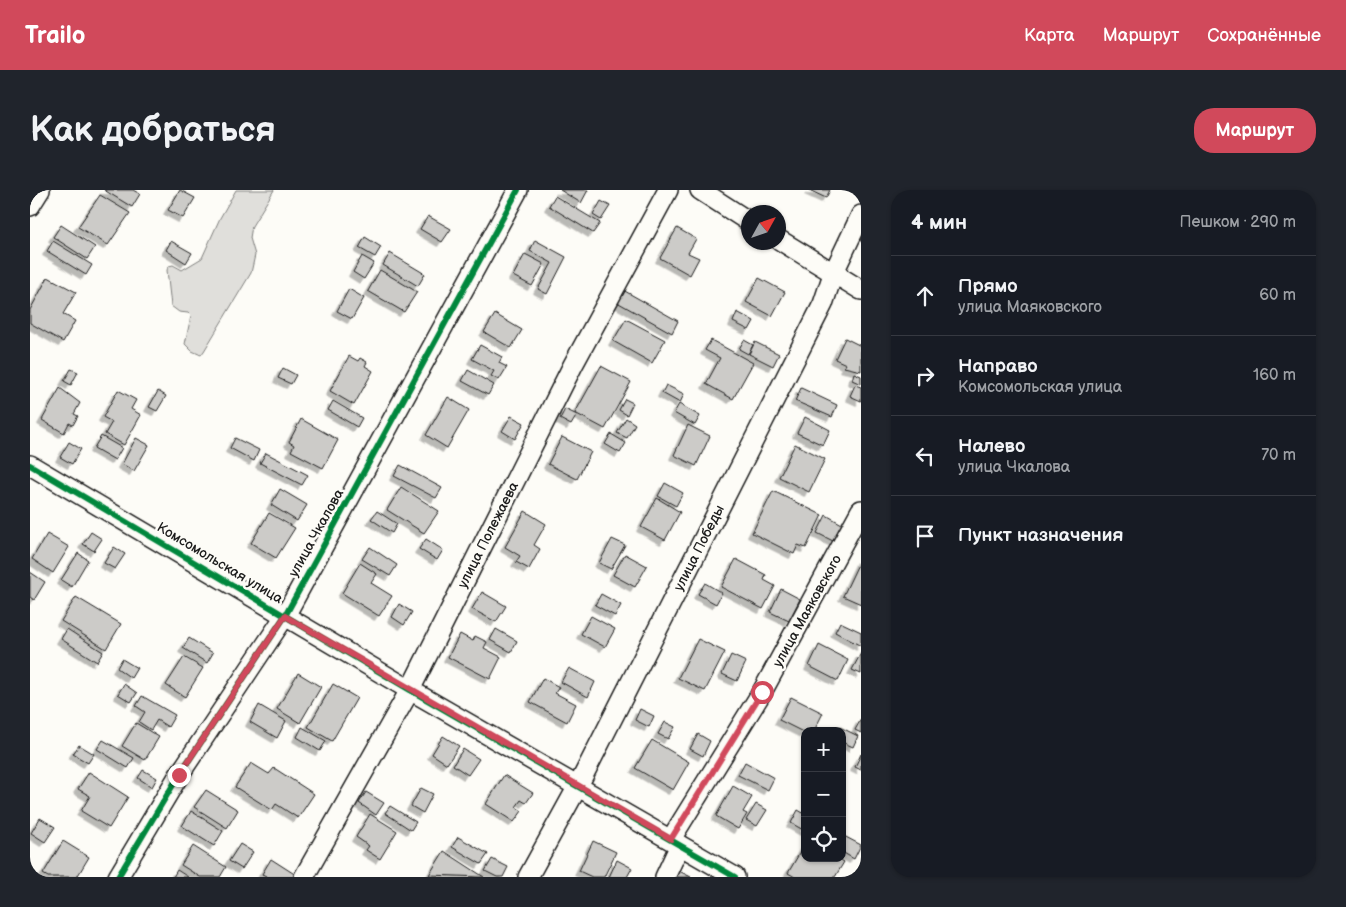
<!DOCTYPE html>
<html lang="ru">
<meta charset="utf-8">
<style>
body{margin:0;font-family:"Balsamiq Sans",sans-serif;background:#20242c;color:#f1f3f6}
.controls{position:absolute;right:15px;bottom:15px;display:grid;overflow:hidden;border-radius:10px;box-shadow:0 1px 4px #0004}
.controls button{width:45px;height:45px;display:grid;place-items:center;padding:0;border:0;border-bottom:1px solid #363941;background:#171b24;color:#f1f3f6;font:25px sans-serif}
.compass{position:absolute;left:711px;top:15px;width:45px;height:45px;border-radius:50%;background:#171b24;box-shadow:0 1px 4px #0004;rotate:50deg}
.stop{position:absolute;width:15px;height:15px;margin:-11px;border:4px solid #d1495b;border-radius:50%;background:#fff}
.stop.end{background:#d1495b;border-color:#fff;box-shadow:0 1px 5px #0008}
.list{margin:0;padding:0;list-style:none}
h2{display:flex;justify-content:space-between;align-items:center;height:65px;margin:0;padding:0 20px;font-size:21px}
h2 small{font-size:16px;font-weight:400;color:#9ea1a6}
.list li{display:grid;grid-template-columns:32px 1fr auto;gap:15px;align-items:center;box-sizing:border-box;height:80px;padding:0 20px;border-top:1px solid #363941}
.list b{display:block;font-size:19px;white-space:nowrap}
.list p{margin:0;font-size:16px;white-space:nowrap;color:#9ea1a6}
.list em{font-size:16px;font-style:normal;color:#9ea1a6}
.icon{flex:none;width:28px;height:28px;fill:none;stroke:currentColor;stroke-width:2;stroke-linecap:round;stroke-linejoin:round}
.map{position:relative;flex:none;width:831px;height:687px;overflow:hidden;border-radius:20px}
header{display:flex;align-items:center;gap:30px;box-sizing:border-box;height:70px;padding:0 25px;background:#d1495b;color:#fff}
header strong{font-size:24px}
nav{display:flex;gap:28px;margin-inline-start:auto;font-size:18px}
.intro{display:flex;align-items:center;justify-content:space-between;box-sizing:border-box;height:120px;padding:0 30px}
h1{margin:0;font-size:35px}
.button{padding:12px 22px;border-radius:20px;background:#d1495b;color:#fff;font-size:18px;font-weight:700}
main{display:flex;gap:30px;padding:0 30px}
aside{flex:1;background:#171b24;border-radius:20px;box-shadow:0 1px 4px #0004}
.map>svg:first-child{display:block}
.green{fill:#e0dfdb;stroke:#7e7e7c}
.building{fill:#cccbc8;stroke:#1c1c1c;filter:url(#shadow)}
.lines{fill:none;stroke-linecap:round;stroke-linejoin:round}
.minor-casing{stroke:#1c1c1c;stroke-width:22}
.minor{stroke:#fdfcf7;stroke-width:19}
.cycleway-casing{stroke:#fdfcf7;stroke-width:9}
.cycleway{stroke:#00873e;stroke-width:6}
.route{stroke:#d1495b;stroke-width:6}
.labels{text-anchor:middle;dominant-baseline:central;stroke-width:5;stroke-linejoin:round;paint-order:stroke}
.street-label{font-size:14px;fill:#1c1c1c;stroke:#fdfcf7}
</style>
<header>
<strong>Trailo</strong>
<nav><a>Карта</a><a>Маршрут</a><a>Сохранённые</a></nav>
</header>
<div class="intro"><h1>Как добраться</h1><a class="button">Маршрут</a></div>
<main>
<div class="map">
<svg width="831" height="687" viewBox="0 0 831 687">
<defs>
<filter id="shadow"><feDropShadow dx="-4.5" dy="4.5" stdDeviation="0" flood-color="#0004"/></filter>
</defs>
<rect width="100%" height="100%" fill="#fdfcf7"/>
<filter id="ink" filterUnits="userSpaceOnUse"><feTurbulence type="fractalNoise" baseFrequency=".02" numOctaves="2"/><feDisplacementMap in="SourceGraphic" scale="10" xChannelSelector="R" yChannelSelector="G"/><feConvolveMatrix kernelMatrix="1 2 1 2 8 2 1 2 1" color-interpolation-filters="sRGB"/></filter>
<g filter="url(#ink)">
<!-- green -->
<path class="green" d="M206 0H244L222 36 220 48 225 65 221 83 174 161 171 165 162 161 155 154 161 126 158 123 149 122 141 116 137 80 139 76 143 75 152 80 172 68 190 28Z"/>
<!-- building -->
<path class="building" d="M74 0H103L110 4 102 17Z
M150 0 165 8 153 28 138 20Z
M530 0H558L551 13Z
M779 0H800L796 8Z
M70 5 100 23 78 55 48 37Z
M525 6 570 33 563 43 519 16Z
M571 11 580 16 571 30 563 25Z
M398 26 421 39 412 52 390 39Z
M31 35 65 57 57 69 23 47Z
M647 38 666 49 658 63 669 68 660 85 630 68Z
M335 47 351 57 345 67 329 58Z
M505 50 536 67 517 104 508 99 522 73 500 61Z
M23 51 62 75 56 85 17 61Z
M141 51 162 63 156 73 136 60Z
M360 63 395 84 388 96 353 75Z
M495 64 514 74 502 96 483 86Z
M332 66 344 73 334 89 323 82Z
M350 80 387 102 374 122 338 101Z
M18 87 46 102 33 124 45 131 33 152 0 133V120Z
M729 88 755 102 742 126 716 112Z
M319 99 334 108 322 129 307 121Z
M593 100 648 131 642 143 587 112Z
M707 122 724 131 719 140 703 132Z
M465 124 492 140 481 158 454 142Z
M596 129 635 150 622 173 583 151Z
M815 148 831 156V181L814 177 816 174 805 169Z
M681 150 723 173 703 209 676 194 690 168 675 160Z
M714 150 723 155 718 164 709 159Z
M725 152 749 164 743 176 719 164Z
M450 155 472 167 469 173 477 177 469 190 461 186 464 181 442 169Z
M319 166 328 171 330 168 337 172 335 176 343 181 324 215 300 201Z
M571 176 601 192 575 239 545 223Z
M253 178 266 185 261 194 248 188Z
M41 179 48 182 41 195 34 191Z
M438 180 464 195 458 205 432 191Z
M824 183 831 186V194L822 190Z
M636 195 654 204 650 213 632 203Z
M825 195 831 197V211L820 206Z
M30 198 50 213 44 224 48 226 43 235 39 233 34 243 12 230Z
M771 198 807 215 802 227 765 211Z
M88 200 106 210 101 219 111 225 94 255 75 244 82 232 73 227Z
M128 201 136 206 127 221 119 217Z
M418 207 439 220 417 258 396 245Z
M595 209 603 213 597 225 589 220Z
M303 211 332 228 327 237 298 220Z
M649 214 670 226 665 235 644 223Z
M535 219 547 225 541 235 530 229Z
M481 226 494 233 485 249 472 241Z
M775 227 800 240 793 255 767 243Z
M596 228 605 234 597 248 587 243Z
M271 229 308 250 293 278 261 261 264 255 259 252Z
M658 235 680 246 666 276 644 265Z
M581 244 596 253 590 263 575 254Z
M71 246 92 258 85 270 64 258Z
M532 247 561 262 547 289 518 274Z
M106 248 119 255 104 281 92 274Z
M205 248 229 260 224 271 200 258Z
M39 252 51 259 42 274 30 267Z
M765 254 795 269 779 302 749 287Z
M236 263 278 285 272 295 230 273Z
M370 275 412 298 406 308 364 286Z
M635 293 653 303 646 316 628 306Z
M371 297 409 321 394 343 357 320Z
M250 299 277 315 267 331 241 315Z
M743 301 792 325 776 358 768 355 764 364 722 343Z
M627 308 650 322 635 350 611 337Z
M347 321 367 334 362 343 341 329Z
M495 321 516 334 504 355 510 359 499 379 486 372 490 366 475 357Z
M239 323 265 338 246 368 221 353Z
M796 325 812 334 803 351 787 343Z
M61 342 72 349 64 361 53 354Z
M17 344 39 357 23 383 2 369Z
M396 349 413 360 407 370 389 359Z
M582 349 595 355 581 379 569 373Z
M84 357 95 364 85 379 74 373Z
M340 357 367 375 360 386 332 369Z
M48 363 58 370 42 397 31 390Z
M595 364 617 376 605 397 583 385Z
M831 368V414L813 406Z
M706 369 736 385 734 390 745 396 733 419 691 397Z
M330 373 347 384 341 393 362 406 349 426 312 403Z
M0 382 15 392 4 410 0 407Z
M675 393 692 403 686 414 668 404Z
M751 399 770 409 759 431 740 422Z
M452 402 476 416 466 432 442 419Z
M571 404 591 415 585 426 565 415Z
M46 407 91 434 76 459 31 431Z
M369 414 382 422 374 435 362 427Z
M561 426 585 439 575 457 551 444Z
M810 432 831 442V456L805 442Z
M37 439 73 462 67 472 31 449Z
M466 439 487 451 481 462 460 450Z
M430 444 443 451 445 446 457 452 454 458 471 467 460 489 418 467Z
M159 448 183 463 177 473 153 458Z
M668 449 695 462 675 501 648 488Z
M789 455 818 470 808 491 779 476Z
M831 463V484L822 480Z
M701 465 716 472 707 491 692 484Z
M154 467 173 478 155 507 136 495Z
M92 469 107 478 101 488 87 478Z
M539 478 565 492 558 507 531 492Z
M268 483 291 497 270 533 247 519Z
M513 488 529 497 525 503 546 514 537 532 500 512Z
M94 494 107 503 101 512 88 504Z
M303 494 327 508 302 551 278 537Z
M112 506 145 525 138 537 127 530 121 540 109 532 115 522 106 516Z
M761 507 793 523 784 541H775V543L749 530Z
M229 515 256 531 247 548 220 532Z
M610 519 624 526 619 537 605 530Z
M831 529V543L825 540Z
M635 532 645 537 638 549 628 544Z
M106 533 129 547 115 570 92 556Z
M808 536 828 546 823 557 812 552V541H805Z
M272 537 296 551 290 561 267 547Z
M668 544 680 551 673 566 660 559Z
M413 546 429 556 417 574 402 564Z
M73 550 104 568 98 578 67 559Z
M622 550 659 572 643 600 605 578Z
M49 555 64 564 58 573 43 564Z
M433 559 449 569 438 585 423 575Z
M831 564V580L825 577Z
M715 572 744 588 738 600 708 585Z
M221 573 239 584 244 578 284 604 268 628 246 614 242 620 205 597Z
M113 580 127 588 122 597 108 588Z
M59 582 98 607 79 638 51 621 60 606 48 599Z
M474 585 503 603 496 613 491 610 486 617 492 621 484 632 456 614Z
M703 596 722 607 713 622 717 624 708 639 686 626Z
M391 598 403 604 393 623 381 616Z
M176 600 208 620 197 638 164 617Z
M336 602 354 613 346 625 329 613Z
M726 614 737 620 727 636 716 630Z
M360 616 386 632 381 640 355 623Z
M768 620 775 624V641L761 633Z
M161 621 193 641 184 656 152 636Z
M340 624 367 641 350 669 336 660 339 656 326 647Z
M10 628 25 637 15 652 1 643Z
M812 645 831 655 824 669 812 662Z
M428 647 458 664 451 674 422 657Z
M33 651 59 667 47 687H18L13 684Z
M563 651 586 662 574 687H562L549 681Z
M210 654 223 662 212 679 199 671Z
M775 654V668H808L814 672 805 687H765L758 683Z
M163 656 196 677 190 687H170L151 675Z
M414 661 454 687 399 685Z
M241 669 266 685 264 687H238L232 684Z
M462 669 478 677 473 687H467L455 681Z
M587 670 602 678 597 687H579Z
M147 680 158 687H143Z
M649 681 661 687H646Z"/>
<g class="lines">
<!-- minor casing -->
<g class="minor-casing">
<path id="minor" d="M670 0 718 31
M0 16 10 0
M748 49 831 100
M0 275 380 500 705 687
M641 649 732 502 831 320
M88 687 149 585 255 426 488 0
M274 687 380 500 543 175 638 0
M498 687 548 596 793 114 803 84 831 25
M635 687 650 655"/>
</g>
<!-- minor -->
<use href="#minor" class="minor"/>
<!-- cycleway casing -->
<g class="cycleway-casing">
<path id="cycleway" d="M0 275 380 500 705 687
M88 687 149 585 255 426 488 0"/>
</g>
<!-- cycleway -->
<use href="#cycleway" class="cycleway"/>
</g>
</g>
<g class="lines" filter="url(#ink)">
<!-- route -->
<path class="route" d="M149 585 255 426 641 649 732 502"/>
</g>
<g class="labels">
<!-- street labels -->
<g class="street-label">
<text transform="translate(286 343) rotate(-61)">улица Чкалова</text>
<text transform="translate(458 345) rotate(-63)">улица Полежаева</text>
<text transform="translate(669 358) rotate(-63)">улица Победы</text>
<text transform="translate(190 373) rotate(31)">Комсомольская улица</text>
<text transform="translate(777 421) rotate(-61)">улица Маяковского</text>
</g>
</g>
</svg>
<div class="controls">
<button>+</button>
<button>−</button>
<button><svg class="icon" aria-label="locate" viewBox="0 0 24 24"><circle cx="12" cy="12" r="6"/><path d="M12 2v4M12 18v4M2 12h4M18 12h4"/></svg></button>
</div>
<svg class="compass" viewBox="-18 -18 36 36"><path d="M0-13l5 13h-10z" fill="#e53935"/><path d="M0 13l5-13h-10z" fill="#9ea1a6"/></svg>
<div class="stop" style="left:732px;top:502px"></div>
<div class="stop end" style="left:149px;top:585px"></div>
</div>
<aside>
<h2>4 мин<small>Пешком · 290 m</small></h2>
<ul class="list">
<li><svg class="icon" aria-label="ahead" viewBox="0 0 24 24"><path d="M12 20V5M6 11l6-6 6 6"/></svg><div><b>Прямо</b><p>улица Маяковского</p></div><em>60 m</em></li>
<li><svg class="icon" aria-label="right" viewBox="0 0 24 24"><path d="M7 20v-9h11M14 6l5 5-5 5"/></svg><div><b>Направо</b><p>Комсомольская улица</p></div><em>160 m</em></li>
<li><svg class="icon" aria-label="left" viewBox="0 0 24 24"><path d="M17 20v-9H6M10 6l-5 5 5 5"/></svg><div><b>Налево</b><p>улица Чкалова</p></div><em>70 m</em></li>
<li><svg class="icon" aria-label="arrive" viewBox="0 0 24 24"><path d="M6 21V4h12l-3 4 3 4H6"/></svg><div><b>Пункт назначения</b></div></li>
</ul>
</aside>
</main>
